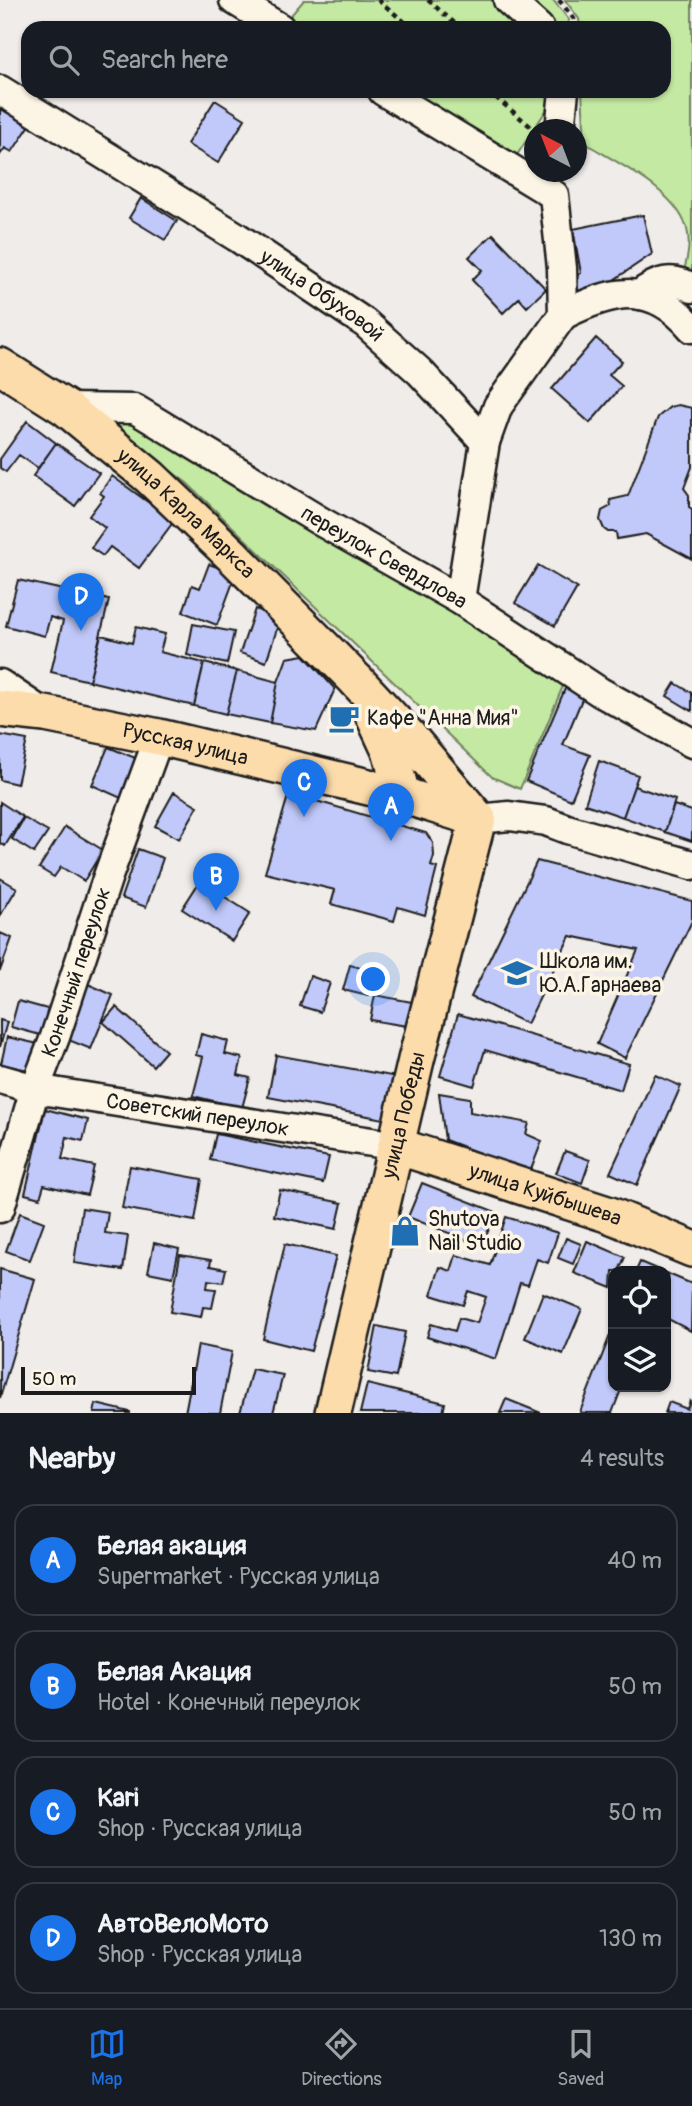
<!DOCTYPE html>
<meta charset="utf-8">
<style>
body{margin:0;font-family:Pangolin,sans-serif;background:#20242c;color:#f1f3f6}
.controls{position:absolute;right:21px;bottom:21px;display:grid;overflow:hidden;border-radius:14px;box-shadow:0 2px 5px #0004}
.controls button{width:63px;height:63px;display:grid;place-items:center;padding:0;border:0;border-bottom:2px solid #363941;background:#171b24;color:#f1f3f6;font:35px sans-serif}
.compass{position:absolute;left:524px;top:119px;width:63px;height:63px;border-radius:50%;background:#171b24;box-shadow:0 2px 5px #0004;rotate:318deg}
.scale{position:absolute;left:21px;bottom:18px;width:175px;box-sizing:border-box;padding-left:7px;border:4px solid #1c1c1c;border-top:0;font-size:19px;line-height:24px;white-space:nowrap;color:#1c1c1c;-webkit-text-stroke:5px #fcf5e5;paint-order:stroke}
.you{position:absolute;left:374px;top:980px;width:24px;height:24px;margin:-18px;border:5px solid #fff;border-radius:50%;background:#1a73e8;box-shadow:0 0 0 10px #1a73e833}
.badge{display:grid;place-items:center;width:46px;height:46px;border-radius:50%;background:#1a73e8;color:#fff;font-size:23px;font-weight:700}
.pin{position:absolute;translate:-50% -58px;filter:drop-shadow(0 2px 4px #0008)}
.pin::after{content:'';position:absolute;top:37px;width:24px;height:21px;background:inherit;clip-path:polygon(0 0,100% 0,50% 100%)}
.list{margin:0;padding:0;list-style:none}
h2{display:flex;justify-content:space-between;align-items:center;height:91px;margin:0;padding:0 28px;font-size:30px}
h2 small{font-size:23px;font-weight:400;color:#9ea1a6}
.list li{display:grid;grid-template-columns:46px 1fr auto;gap:21px;align-items:center;box-sizing:border-box;height:112px;margin:0 14px 14px;padding:0 14px;border:2px solid #363941;border-radius:21px}
.list b{display:block;font-size:26px;white-space:nowrap}
.list p{margin:0;font-size:23px;white-space:nowrap;color:#9ea1a6}
.list em{font-size:23px;font-style:normal;color:#9ea1a6}
.icon{flex:none;width:38px;height:38px;fill:none;stroke:currentColor;stroke-width:2;stroke-linecap:round;stroke-linejoin:round}
.map{position:relative;flex:none;width:692px;height:1413px;overflow:hidden}
.search{position:absolute;background:#171b24;box-shadow:0 2px 5px #0004;left:21px;right:21px;top:21px;height:77px;display:flex;align-items:center;gap:18px;box-sizing:border-box;padding:0 24px;border-radius:21px;color:#9ea1a6;font-size:26px}
.sheet{height:595px;background:#171b24}
nav{display:flex;justify-content:space-around;align-items:center;box-sizing:border-box;height:98px;border-top:2px solid #363941;background:#171b24;font-size:19px;color:#9ea1a6}
nav a{display:grid;justify-items:center;gap:4px}
nav .on{color:#1a73e8}
.map>svg:first-child{display:block}
.green{fill:#c4e9a3;stroke:#708260;stroke-width:2}
.building{fill:#c0c9fa;stroke:#1c1c1c;stroke-width:2}
.lines{fill:none;stroke-linecap:round;stroke-linejoin:round}
.minor-casing{stroke:#1c1c1c;stroke-width:33}
.major-casing{stroke:#1c1c1c;stroke-width:40}
.path{stroke:#1c1c1c;stroke-width:4.5;stroke-dasharray:5 5;stroke-linecap:butt}
.minor{stroke:#fcf5e5;stroke-width:28}
.major{stroke:#fddcac;stroke-width:35}
.labels{text-anchor:middle;dominant-baseline:central;stroke-width:7;stroke-linejoin:round;paint-order:stroke}
.street-label{font-size:21px;fill:#1c1c1c;stroke:#fcf5e5}
.poi-label{font-size:21px;fill:#1c1c1c;stroke:#fcf5e5;text-anchor:start}
</style>
<div class="map">
<svg width="692" height="1413" viewBox="0 0 692 1413">
<rect width="100%" height="100%" fill="#f0ece9"/>
<filter id="ink" filterUnits="userSpaceOnUse"><feTurbulence type="fractalNoise" baseFrequency=".0143" numOctaves="2"/><feDisplacementMap in="SourceGraphic" scale="14" xChannelSelector="R" yChannelSelector="G"/><feConvolveMatrix kernelMatrix="1 2 1 2 8 2 1 2 1" color-interpolation-filters="sRGB"/></filter>
<g filter="url(#ink)">
<!-- green -->
<path class="green" d="M304 0H493L523 28H298L286 21Z
M526 0H553L569 20 565 27 556 28Z
M565 0H692V278L684 271C687 259 690 247 688 234 682 193 617 163 585 143L582 91H664V28H580L579 19Z
M400 91H552L551 103 513 161Z
M127 413 568 674 520 789 492 777 187 483 105 422Z"/>
<!-- building -->
<path class="building" d="M215 100 245 119 218 163 187 144Z
M3 104 32 122 12 152 5 148 0 155V109Z
M141 198 177 221 165 240 129 218Z
M643 215 652 254 596 292 577 296 569 281 581 273 573 229Z
M493 234 546 289 527 307 519 298 503 313 472 280 482 270 469 257Z
M596 338 622 361 609 375 622 386 590 423 552 389Z
M678 405 692 408V467L684 488 689 495V507L692 509V559L646 534 617 539 616 532H608L604 529 600 520 602 511 611 506 610 500 628 496 658 417 670 407Z
M27 421 56 443 38 468 19 455 6 472 0 468V459Z
M56 443 99 473 75 506 33 476Z
M112 476 174 521 139 568 110 547 103 556 91 548 105 528 89 516 104 496 100 493Z
M209 564 236 574 217 625 183 612 192 585 200 588Z
M538 565 577 588 555 626 515 603Z
M18 580 109 600 89 681 51 672 63 621 50 617 45 636 6 626Z
M255 609 281 617 266 662 240 653Z
M193 624 234 632 227 664 187 655Z
M136 627 165 634 160 652 204 663 194 706 89 681 101 635 132 643Z
M304 655 335 689 316 731 270 723 278 682 287 658Z
M204 663 237 671 226 714 194 706Z
M237 671 278 682 270 723 226 714Z
M675 683 692 693V711L667 696Z
M567 684 585 692 563 745 590 755 571 800 526 781Z
M0 735 27 740 17 784 0 780Z
M108 747 138 759 121 798 92 785Z
M599 761 638 775 623 817 585 804Z
M634 786 675 800 665 832 623 817Z
M174 792 198 806 179 839 155 826Z
M289 793 426 833 433 843 434 856 431 866 437 868 425 915 398 907 394 921 331 904 335 890 265 873Z
M0 802 23 817 5 846 0 843Z
M674 805 692 811V841L665 832Z
M674 805 692 811V841L665 832Z
M24 818 48 832 34 853 12 839Z
M65 827 103 850 84 881 61 867 54 877 39 868Z
M138 849 163 858 146 907 121 898Z
M537 861 692 901V921L625 1058 597 1044 638 950 570 936 527 1024 471 997Z
M0 878 17 888 0 916Z
M200 881 250 913 232 941 182 909Z
M0 933 12 938 0 971Z
M350 965 374 971 368 996 343 990Z
M310 976 330 983 320 1012 300 1006Z
M88 984 113 995 91 1049 66 1039Z
M375 995 412 1002 407 1026 370 1020Z
M18 1001 51 1010 44 1036 11 1027Z
M116 1007 166 1051 153 1066 103 1022Z
M458 1014 629 1064 621 1090 485 1050 474 1086 440 1076Z
M0 1020 7 1022 0 1047Z
M201 1034 228 1041 225 1054 242 1058 238 1075 250 1078 242 1108 193 1096 203 1057 196 1055Z
M7 1037 43 1045 37 1072 1 1064Z
M276 1055 397 1077 389 1120 268 1097Z
M655 1075 681 1086 637 1185 610 1173Z
M439 1093 470 1098V1112L529 1123 526 1134 542 1141 530 1172 445 1140Z
M45 1109 88 1120 83 1141 67 1137 62 1159 94 1166 87 1195 44 1185 40 1198 25 1194Z
M216 1134 329 1157 323 1183 210 1160Z
M565 1151 590 1160 582 1183 556 1173Z
M130 1166 202 1179 195 1221 122 1208Z
M422 1183 496 1212 482 1246 408 1217Z
M280 1190 342 1203 336 1229 274 1216Z
M82 1208 108 1212 105 1233 128 1236 123 1270 74 1263Z
M20 1213 44 1222 30 1260 6 1251Z
M506 1217 558 1233 548 1263 537 1259 528 1285 520 1283 496 1359 427 1337 431 1324 455 1331 459 1318 477 1323 486 1297 468 1291 463 1305 431 1295 440 1267 451 1271 456 1255 490 1265Z
M566 1238 581 1244 573 1264 558 1258Z
M587 1241 625 1257 619 1271H613L612 1288 574 1273Z
M154 1243 179 1249 173 1277 148 1272Z
M285 1244 336 1256 311 1351 263 1339Z
M180 1255 211 1260 210 1266 226 1269 223 1282 208 1280 207 1288 216 1289 212 1308 203 1307 201 1317 170 1312Z
M640 1262 661 1271H636Z
M0 1269 35 1279 0 1398Z
M666 1273 692 1284 691 1331 666 1318Z
M543 1293 582 1309 563 1354 525 1338Z
M377 1326 405 1332 396 1377 368 1372Z
M611 1333 613 1334V1387H622L612 1413H584L580 1412Z
M198 1345 232 1352 220 1413H185Z
M252 1369 283 1375 273 1413H240Z
M367 1384 445 1403 443 1413H360Z
M506 1399 541 1413H500Z
M690 1400 692 1413H665L669 1402 687 1409Z
M96 1404 130 1412V1413H94Z"/>
<g class="lines">
<!-- minor casing -->
<g class="minor-casing">
<g id="minor">
<path d="M234 0 280 28"/>
<path d="M508 0 539 28"/>
<path id="s1" d="M0 90 237 237 365 323 420 372 485 442 460 600"/>
<path d="M383 91 554 195 562 268 563 315 498 406 485 442"/>
<path d="M560 130 564 91"/>
<path d="M639 295C657 281 672 276 692 288"/>
<path d="M563 315C613 290 651 280 692 328"/>
<path id="s2" d="M66 408 135 409 320 521 460 600 600 692 692 743"/>
<path d="M0 684 43 713"/>
<path d="M478 819 509 816 546 821 567 829 692 865"/>
<path id="s3" d="M0 1079 35 1089 397 1146"/>
<path id="s4" d="M0 1208 35 1089 55 1037 107 879 159 737"/>
</g>
</g>
<!-- major casing -->
<g class="major-casing">
<g id="major">
<path id="s5" d="M0 366 66 408 150 477 234 557 355 679 409 737 478 819"/>
<path id="s6" d="M0 709 45 714 159 737 402 795 478 819"/>
<path d="M371 710 391 753 402 795"/>
<path id="s7" d="M397 1146 610 1215 692 1249"/>
<path id="s8" d="M333 1413 416 1060 478 819"/>
</g>
</g>
<!-- path -->
<path class="path" d="M378 0 412 28
M428 0 460 28
M559 0 574 19 572 28
M488 91 535 130"/>
<!-- minor -->
<use href="#minor" class="minor"/>
<!-- major -->
<use href="#major" class="major"/>
</g>
</g>
<!-- icons -->
<defs>
<g id="cafe-bare" transform="scale(2.415)"><path d="M-5.5-4.5H6V0H3Q3 3.5 0 3.5H-2.5Q-5.5 3.5-5.5 0ZM3-3.2v2h1.7v-2ZM-6 4.5H4V6H-6Z" fill="#1f6fb2" stroke="#fcf5e5" stroke-width="2.5" paint-order="stroke"/></g>
<g id="school-bare" transform="scale(2.415)"><path d="M0-5L7-2L0 1L-7-2ZM-4 1L0 2.5L4 1V4Q0 6-4 4Z" fill="#1f6fb2" stroke="#fcf5e5" stroke-width="2.5" paint-order="stroke"/></g>
<g id="shop-bare" transform="scale(2.415)"><path d="M-5-2.5h2.3a2.7 3.5 0 0 1 5.4 0H5L5.5 6h-11ZM-1.5-2.5h3a1.5 2.3 0 0 0-3 0Z" fill="#1f6fb2" stroke="#fcf5e5" stroke-width="2.5" paint-order="stroke"/></g>
</defs>
<g fill-rule="evenodd">
<use href="#cafe-bare" x="344" y="718"/>
<use href="#school-bare" x="517" y="973"/>
<use href="#shop-bare" x="405" y="1231"/>
</g>
<g class="labels">
<!-- street labels -->
<g class="street-label">
<text stroke="none"><textPath href="#s1" startOffset="382">улица Обуховой</textPath></text>
<text stroke="none"><textPath href="#s5" startOffset="238">улица Карла Маркса</textPath></text>
<text stroke="none"><textPath href="#s2" startOffset="359">переулок Свердлова</textPath></text>
<text stroke="none"><textPath href="#s6" startOffset="189">Русская улица</textPath></text>
<text stroke="none"><textPath href="#s4" startOffset="248">Конечный переулок</textPath></text>
<text stroke="none"><textPath href="#s3" startOffset="201">Советский переулок</textPath></text>
<text stroke="none"><textPath href="#s8" startOffset="306">улица Победы</textPath></text>
<text stroke="none"><textPath href="#s7" startOffset="156">улица Куйбышева</textPath></text>
</g>
<!-- poi labels -->
<g class="poi-label">
<text x="367" y="718">Кафе "Анна Мия"</text>
<text x="540" y="961">Школа им.<tspan x="540" dy="24">Ю.А.Гарнаева</tspan></text>
<text x="428" y="1219">Shutova<tspan x="428" dy="24">Nail Studio</tspan></text>
</g>
</g>
</svg>
<div class="controls">
<button><svg class="icon" aria-label="locate" viewBox="0 0 24 24"><circle cx="12" cy="12" r="6"/><path d="M12 2v4M12 18v4M2 12h4M18 12h4"/></svg></button>
<button><svg class="icon" aria-label="layers" viewBox="0 0 24 24"><path d="M12 4l9 5-9 5-9-5zM3 14l9 5 9-5"/></svg></button>
</div>
<svg class="compass" viewBox="-18 -18 36 36"><path d="M0-13l5 13h-10z" fill="#e53935"/><path d="M0 13l5-13h-10z" fill="#9ea1a6"/></svg>
<div class="scale">50 m</div>
<div class="you"></div>
<div class="pin badge" style="left:391px;top:841px">A</div>
<div class="pin badge" style="left:216px;top:911px">B</div>
<div class="pin badge" style="left:304px;top:817px">C</div>
<div class="pin badge" style="left:81px;top:631px">D</div>
<div class="search"><svg class="icon" aria-label="search" viewBox="0 0 24 24"><circle cx="10" cy="10" r="6"/><path d="M15 15l6 6"/></svg>Search here</div>
</div>
<section class="sheet">
<h2>Nearby<small>4 results</small></h2>
<ul class="list">
<li><span class="badge">A</span><div><b>Белая акация</b><p>Supermarket · Русская улица</p></div><em>40 m</em></li>
<li><span class="badge">B</span><div><b>Белая Акация</b><p>Hotel · Конечный переулок</p></div><em>50 m</em></li>
<li><span class="badge">C</span><div><b>Kari</b><p>Shop · Русская улица</p></div><em>50 m</em></li>
<li><span class="badge">D</span><div><b>АвтоВелоМото</b><p>Shop · Русская улица</p></div><em>130 m</em></li>
</ul>
</section>
<nav>
<a class="on"><svg class="icon" aria-label="map" viewBox="0 0 24 24"><path d="M3 6l6-2 6 2 6-2v14l-6 2-6-2-6 2zM9 4v14M15 6v14"/></svg>Map</a>
<a><svg class="icon" aria-label="directions" viewBox="0 0 24 24"><path d="M12 3l9 9-9 9-9-9zM9 14v-3h6M13 9l2 2-2 2"/></svg>Directions</a>
<a><svg class="icon" aria-label="saved" viewBox="0 0 24 24"><path d="M7 4h10v16l-5-4-5 4z"/></svg>Saved</a>
</nav>
